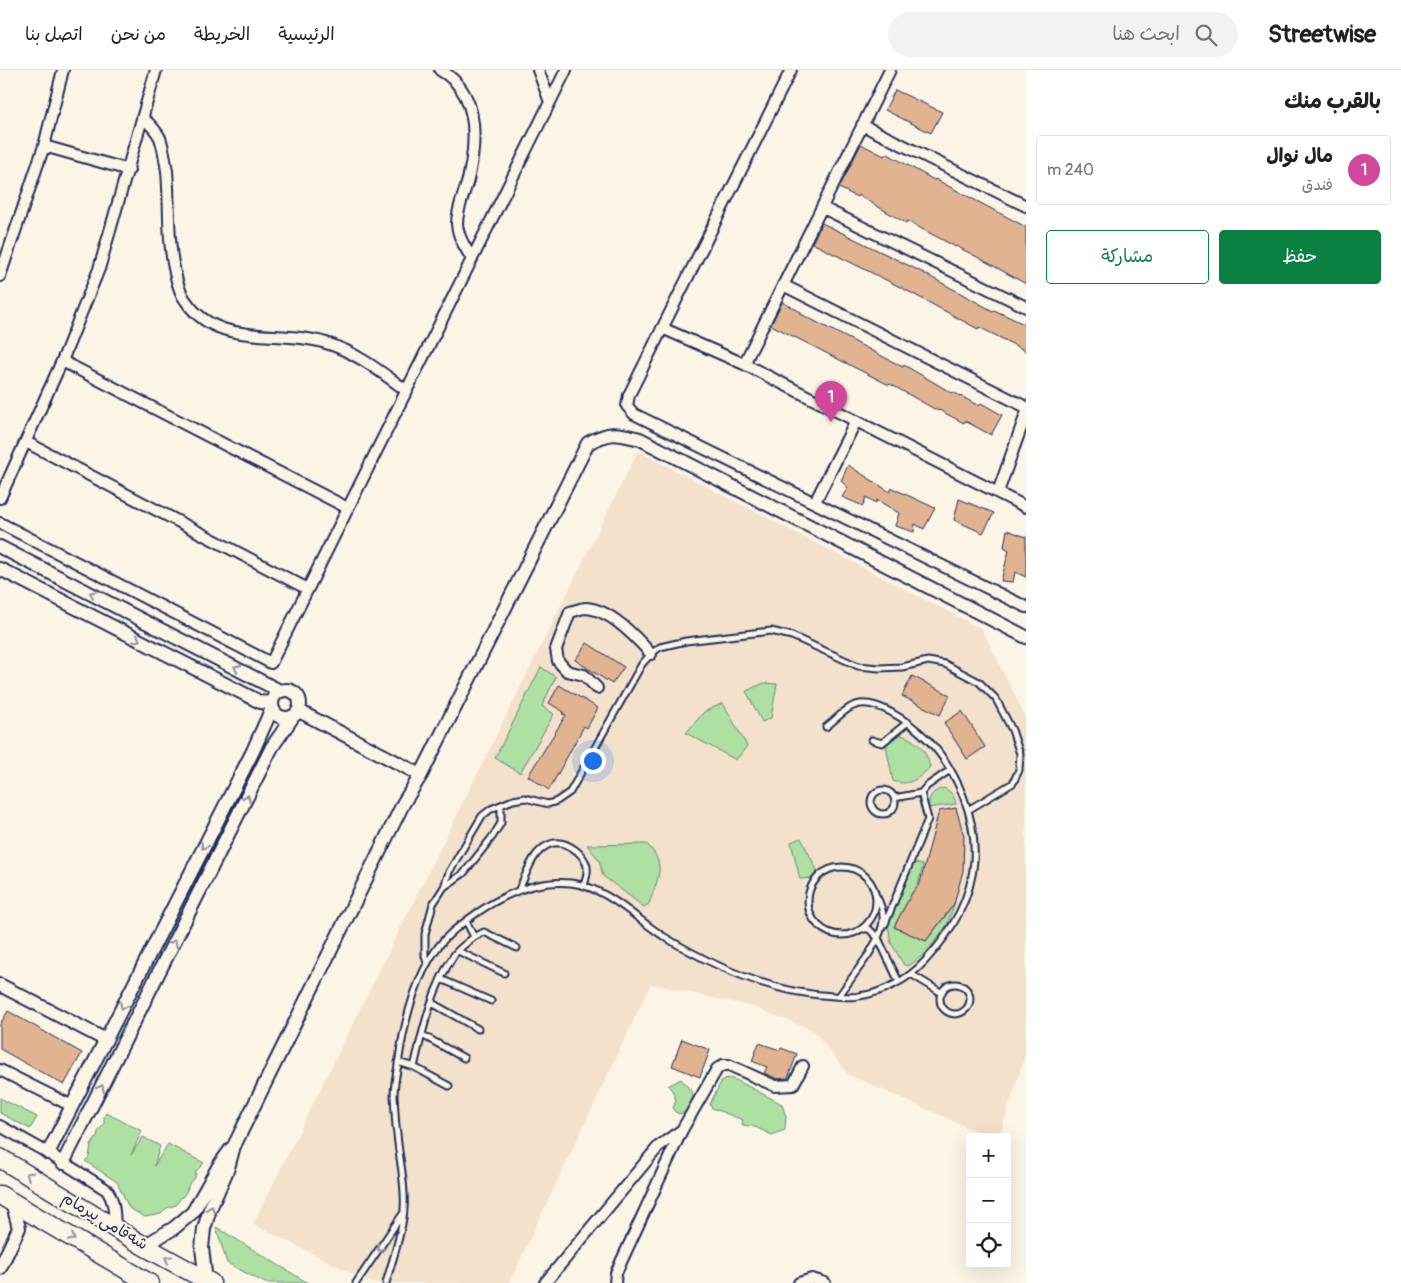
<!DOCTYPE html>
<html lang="ar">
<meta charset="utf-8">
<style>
body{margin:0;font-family:Pangolin,"Playpen Sans Arabic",sans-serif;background:#f2f2f2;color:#202124;direction:rtl}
.controls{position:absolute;right:15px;bottom:15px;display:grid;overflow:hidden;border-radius:5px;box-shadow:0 5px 20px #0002}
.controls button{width:45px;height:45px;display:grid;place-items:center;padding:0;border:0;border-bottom:1px solid #e0e0e0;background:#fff;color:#202124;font:25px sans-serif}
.you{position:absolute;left:592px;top:690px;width:18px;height:18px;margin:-12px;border:4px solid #fff;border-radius:50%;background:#1a73e8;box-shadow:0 0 0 8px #1a73e833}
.badge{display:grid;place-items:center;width:32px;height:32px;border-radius:50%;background:#0b8043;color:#fff;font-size:16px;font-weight:700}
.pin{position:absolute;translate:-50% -41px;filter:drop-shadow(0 1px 2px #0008)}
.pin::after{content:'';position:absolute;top:26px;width:18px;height:15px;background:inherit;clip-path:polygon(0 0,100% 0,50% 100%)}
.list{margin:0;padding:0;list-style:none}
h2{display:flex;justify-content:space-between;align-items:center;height:65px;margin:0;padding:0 20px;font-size:21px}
h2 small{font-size:16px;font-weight:400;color:#757577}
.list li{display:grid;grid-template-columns:32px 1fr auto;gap:15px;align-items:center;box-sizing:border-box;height:70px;margin:0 10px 10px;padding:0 10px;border:1px solid #e0e0e0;border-radius:5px}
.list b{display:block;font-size:19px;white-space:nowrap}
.list p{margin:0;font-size:16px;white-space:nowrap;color:#757577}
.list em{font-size:16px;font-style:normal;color:#757577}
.actions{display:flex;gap:10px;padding:15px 20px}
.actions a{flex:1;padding:11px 0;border:1px solid #0b8043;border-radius:5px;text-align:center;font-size:18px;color:#0b8043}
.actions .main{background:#0b8043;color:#fff}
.icon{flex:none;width:28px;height:28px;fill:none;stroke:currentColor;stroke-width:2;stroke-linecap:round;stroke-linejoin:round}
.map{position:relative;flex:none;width:1026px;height:1213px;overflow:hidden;direction:ltr}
header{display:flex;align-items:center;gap:30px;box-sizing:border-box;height:70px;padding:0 25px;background:#fff;border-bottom:1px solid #e0e0e0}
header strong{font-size:24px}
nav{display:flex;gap:28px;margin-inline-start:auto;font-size:18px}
.search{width:350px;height:45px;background:#f2f2f2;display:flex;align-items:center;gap:12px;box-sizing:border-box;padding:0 18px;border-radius:28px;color:#757577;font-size:19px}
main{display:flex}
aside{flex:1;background:#fff}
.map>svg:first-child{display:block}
.built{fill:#f4e1cc}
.green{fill:#ade0a1;stroke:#648880}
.building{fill:#e1b391;stroke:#1b2f5e}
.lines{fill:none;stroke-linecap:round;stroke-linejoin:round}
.service-casing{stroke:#1b2f5e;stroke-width:9}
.minor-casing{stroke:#1b2f5e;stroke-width:14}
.tertiary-casing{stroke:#1b2f5e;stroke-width:16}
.trunk-casing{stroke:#1b2f5e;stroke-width:21}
.service{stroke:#fcf5e5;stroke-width:5}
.minor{stroke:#fcf5e5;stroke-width:10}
.tertiary{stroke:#fcf5e5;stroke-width:12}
.trunk{stroke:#fcf5e5;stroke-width:18}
.oneway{stroke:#8c92a2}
.labels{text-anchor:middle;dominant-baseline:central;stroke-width:4;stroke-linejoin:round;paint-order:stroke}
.street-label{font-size:16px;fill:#1b2f5e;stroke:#fcf5e5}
</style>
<header>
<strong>Streetwise</strong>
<div class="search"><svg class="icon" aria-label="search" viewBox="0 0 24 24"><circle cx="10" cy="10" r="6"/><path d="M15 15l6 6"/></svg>ابحث هنا</div>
<nav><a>الرئيسية</a><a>الخريطة</a><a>من نحن</a><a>اتصل بنا</a></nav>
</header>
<main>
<aside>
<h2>بالقرب منك<small></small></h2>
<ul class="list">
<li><span class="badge" style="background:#d1479c">1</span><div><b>مال نوال</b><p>فندق</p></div><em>240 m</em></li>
</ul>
<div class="actions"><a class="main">حفظ</a><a>مشاركة</a></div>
</aside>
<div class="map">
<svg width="1026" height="1213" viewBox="0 0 1026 1213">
<rect width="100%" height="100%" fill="#fcf5e5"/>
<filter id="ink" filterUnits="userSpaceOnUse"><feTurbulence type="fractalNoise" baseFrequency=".02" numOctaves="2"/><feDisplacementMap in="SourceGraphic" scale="10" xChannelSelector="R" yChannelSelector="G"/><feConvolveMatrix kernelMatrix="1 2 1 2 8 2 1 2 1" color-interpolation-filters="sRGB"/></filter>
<g filter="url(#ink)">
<!-- built -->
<path class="built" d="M638 381 982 559 1026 648V982L999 1067H989L849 1005 813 960 753 937 651 914 509 1213H371L253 1154Z"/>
<!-- green -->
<path class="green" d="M541 597 556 607 542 636 554 644 520 703 495 688Z
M764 613 777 614 771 648 762 652 746 621Z
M723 633 747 676 736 690 686 663 704 642Z
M898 664C915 669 926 678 930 697 919 708 909 717 893 711L886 676Z
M944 718C952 722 954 726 956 734L928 738C929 726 932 721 944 718Z
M801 768 819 804 812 808 800 809 791 772Z
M647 774C668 796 657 809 649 834L644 837 603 806 599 790 587 775Z
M914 793 923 795 918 815 912 823 894 857 926 871 949 841 947 828 955 832 947 855 926 883 909 896 904 895 891 873 888 855Z
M728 1008 736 1010 782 1034 786 1047 785 1060 772 1065 755 1057 742 1055 743 1050 712 1038 710 1034 722 1010Z
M681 1009 692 1022 694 1035 687 1042 679 1044 674 1041 673 1038 676 1030 672 1020 668 1016Z
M0 1028 37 1047 30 1059 0 1043Z
M106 1043 142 1061 131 1085 143 1067 160 1076 154 1096 168 1074 204 1093 196 1101 195 1108C187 1114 190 1114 186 1122 184 1126 179 1129 176 1135L167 1138 161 1144 145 1147 129 1138 117 1112 85 1091 89 1087 91 1075 97 1067 98 1062 104 1054V1046Z
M216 1157 308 1213H265L227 1193Z"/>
<!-- building -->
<path class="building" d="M895 20 942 42 931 63 885 40Z
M861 74 884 86 886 83 934 110 935 109 1026 157V214L981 189 956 176V177L907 151 906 153 858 125 857 127 839 118Z
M822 153 920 201 993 241 994 240 1026 255V281L979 257 978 259 904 219 812 173Z
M782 232 801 242V244L903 297 904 295 952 323 953 322 979 336 981 333 1002 345 991 365 965 351 964 353 939 340 938 341 890 314 889 315 771 255Z
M848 395 890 422 892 418 935 438 924 459 915 454 914 462 895 456 899 443 877 430 876 433 866 427 863 436 842 427 848 418 841 411Z
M959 429 994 443 983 463 954 450Z
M1007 460 1026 467V507L1015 502 1013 512 1001 511 1009 480 1004 477Z
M587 573 624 597 612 614 575 590Z
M912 606 950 625 940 645 902 626Z
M559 615 598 638 587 658 584 656 549 720 528 706 566 645 562 644 564 642 549 633Z
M962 641 985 677 967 689 944 653Z
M956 738 964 766 963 801 954 834 926 871 894 857 912 823 920 813 939 741Z
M8 941 82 983 64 1015 0 979V954Z
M682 969 710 980 700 1007 672 996Z
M759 973 780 980 781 978 797 984 788 1008 778 1009 764 1003 767 997 752 991Z"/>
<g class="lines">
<!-- service casing -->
<g class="service-casing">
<path id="service" d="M872 670 882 673 908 652
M871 732a12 12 0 1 1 24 0a12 12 0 1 1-24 0Z
M894 728 921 723
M808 831a34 34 0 1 1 68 0a34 34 0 1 1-68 0Z
M444 817 464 803 493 766 501 753V735
M519 819C527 805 531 783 548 775 562 768 580 780 586 793 589 800 586 808 584 816
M877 827C885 843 885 852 878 868L899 912
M885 854 928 749 921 723 927 716 950 700
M474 867 484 862 517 878
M458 881 504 903
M427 893 425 886V864L433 834 444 817 449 802 482 746 491 739 513 730 525 728 548 734 557 731 570 722 642 594 651 584 660 577 686 571 771 561 792 566 858 596 879 598 902 597 928 591 945 594 979 612 996 629 1012 660 1020 684 1019 700 1013 713 968 740
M911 904 942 923
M441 909 491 931
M940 929a15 15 0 1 1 30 0a15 15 0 1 1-30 0Z
M839 926 869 884 878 868 869 859H863
M432 933 478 959
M422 965 464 988
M398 992 414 997C423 959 432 918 454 885 459 878 467 873 474 867L466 851
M414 997 449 1016
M356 1213 402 1145
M386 1213C392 1191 403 1161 404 1139 406 1114 399 1089 397 1064 395 1051 395 1039 394 1026 394 1016 396 1005 398 995 404 952 417 892 452 862 484 835 526 808 571 813 606 817 634 847 663 866 714 897 774 924 834 926 842 926 852 928 859 926 883 923 909 909 925 891 951 863 971 829 974 791 977 748 957 700 928 670 912 654 873 624 851 637 842 642 834 651 826 657"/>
</g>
<!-- minor casing -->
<g class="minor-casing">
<path id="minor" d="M440 0C480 22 477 71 468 110 464 124 457 139 457 154 458 167 466 179 472 189
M538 0 550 32
M791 0 629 325 627 336 634 344 1026 537
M143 48C150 54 156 60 160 68 164 79 165 90 167 101 170 135 167 170 175 203 177 212 180 224 186 231 218 279 279 258 326 273 356 282 381 302 407 321
M862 55 1026 136
M44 76 129 100
M823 138 1026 237
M0 206 44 76 63 0
M783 215 1026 337
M662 258 744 294 1026 437
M62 291 342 435
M744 294 890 0
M26 372 302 516
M998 422 1026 344
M0 428 62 291 99 199 156 0
M815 432 856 351
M0 453 271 593 566 0
M597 618 584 605 567 601 558 591 556 579 570 542C575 541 581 538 586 538 610 539 636 567 651 584
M0 1000 72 1036
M0 1056 48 1083 107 1120C115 1132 114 1144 115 1157
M545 1213 659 1076 682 1060
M615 1213 616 1203 682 1060 717 999 723 995H729L775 1016 793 1015 803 996
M799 1213 812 1209 825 1213"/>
</g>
<!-- tertiary casing -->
<g class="tertiary-casing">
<path id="tertiary" d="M0 477 280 621
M0 499 260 632 272 633
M272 634a14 14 0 1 1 28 0a14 14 0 1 1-28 0Z
M299 641 421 705
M0 915 106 970
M48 1083 253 681 272 638
M63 1093 272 677 292 648
M144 1176 174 1158 193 1142 220 1094 231 1079
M0 1198 19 1158 14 1139 9 1130
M206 1211 202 1178 204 1159 210 1139 228 1098 234 1076 404 732 421 705 588 373C611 361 616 363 640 369L1026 567"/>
</g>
<!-- trunk casing -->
<g class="trunk-casing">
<path id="trunk" d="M0 1088 144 1176 211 1213
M0 1125 149 1213"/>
</g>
<!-- service -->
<use href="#service" class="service"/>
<!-- minor -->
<use href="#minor" class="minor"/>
<!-- tertiary -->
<use href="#tertiary" class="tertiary"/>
<!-- trunk -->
<use href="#trunk" class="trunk"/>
</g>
<!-- one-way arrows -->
<defs><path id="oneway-chevron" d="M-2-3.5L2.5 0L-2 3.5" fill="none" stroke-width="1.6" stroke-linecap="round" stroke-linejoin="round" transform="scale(1.25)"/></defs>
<g class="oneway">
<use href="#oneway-chevron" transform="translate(93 524) rotate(-153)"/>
<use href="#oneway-chevron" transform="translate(137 569) rotate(27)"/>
<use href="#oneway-chevron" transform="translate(237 598) rotate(-153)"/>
<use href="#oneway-chevron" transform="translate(247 728) rotate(-63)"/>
<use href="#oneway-chevron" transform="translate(204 776) rotate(117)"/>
<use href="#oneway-chevron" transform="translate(174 873) rotate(-63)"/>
<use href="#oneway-chevron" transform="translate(123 936) rotate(117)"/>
<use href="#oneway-chevron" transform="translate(101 1018) rotate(-63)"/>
<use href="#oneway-chevron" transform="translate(29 1105) rotate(-149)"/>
<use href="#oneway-chevron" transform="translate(211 1139) rotate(-70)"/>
<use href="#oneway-chevron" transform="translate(72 1168) rotate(31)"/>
<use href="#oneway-chevron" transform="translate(380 1178) rotate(125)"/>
<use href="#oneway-chevron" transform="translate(168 1189) rotate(-151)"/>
</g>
</g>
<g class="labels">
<!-- street labels -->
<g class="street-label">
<text transform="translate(105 1151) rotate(31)">شەقامی پیرمام</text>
</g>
</g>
</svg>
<div class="controls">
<button>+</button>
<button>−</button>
<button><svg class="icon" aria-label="locate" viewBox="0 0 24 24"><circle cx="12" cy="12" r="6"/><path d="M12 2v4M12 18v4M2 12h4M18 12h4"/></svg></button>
</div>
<div class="you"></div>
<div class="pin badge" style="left:831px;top:352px;background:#d1479c">1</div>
</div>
</main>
